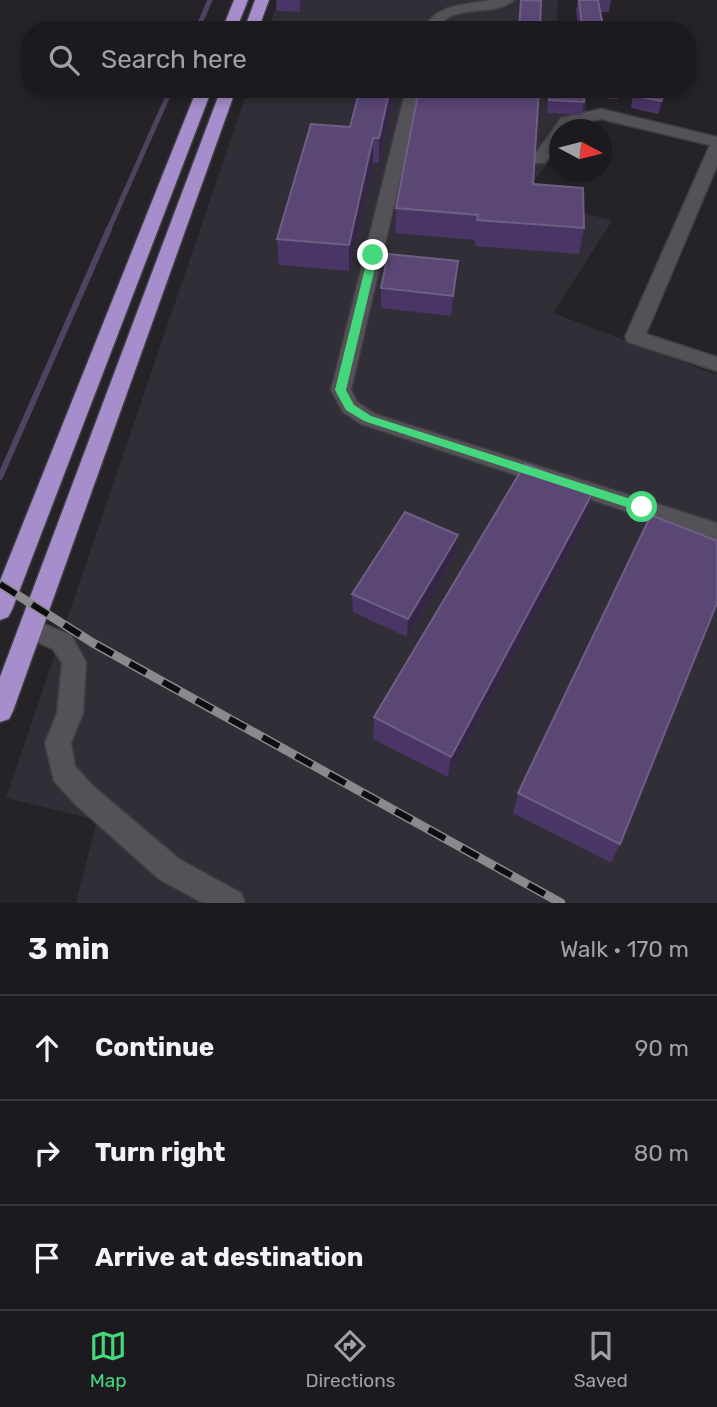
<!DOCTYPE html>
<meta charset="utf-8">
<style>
body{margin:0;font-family:Rubik,sans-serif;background:#29272b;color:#f1f3f6}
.compass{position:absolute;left:549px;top:119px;width:63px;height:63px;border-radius:50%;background:#1c1a1e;box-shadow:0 4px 10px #0003;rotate:97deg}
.stop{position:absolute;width:21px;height:21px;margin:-16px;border:5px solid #44d77b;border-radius:50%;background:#fff}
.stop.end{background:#44d77b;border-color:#fff;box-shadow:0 2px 7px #0008}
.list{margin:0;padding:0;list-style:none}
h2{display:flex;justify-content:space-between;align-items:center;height:91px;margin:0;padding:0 28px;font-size:30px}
h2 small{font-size:23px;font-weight:400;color:#a0a1a4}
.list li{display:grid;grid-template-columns:46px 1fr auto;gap:21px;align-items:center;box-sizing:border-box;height:105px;padding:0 28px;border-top:2px solid #3a383c}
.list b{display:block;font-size:26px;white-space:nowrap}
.list em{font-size:23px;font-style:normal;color:#a0a1a4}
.icon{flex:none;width:38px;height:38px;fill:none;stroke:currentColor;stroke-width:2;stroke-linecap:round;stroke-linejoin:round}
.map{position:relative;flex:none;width:717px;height:903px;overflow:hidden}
.search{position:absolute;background:#1c1a1e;box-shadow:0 4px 10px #0003;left:21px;right:21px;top:21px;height:77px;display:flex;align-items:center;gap:18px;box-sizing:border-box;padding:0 24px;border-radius:28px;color:#a0a1a4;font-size:26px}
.sheet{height:406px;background:#1c1a1e}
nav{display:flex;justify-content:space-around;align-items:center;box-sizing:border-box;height:98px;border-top:2px solid #3a383c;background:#1c1a1e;font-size:19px;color:#a0a1a4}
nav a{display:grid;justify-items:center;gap:4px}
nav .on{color:#44d77b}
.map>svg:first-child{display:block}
.built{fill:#312e37}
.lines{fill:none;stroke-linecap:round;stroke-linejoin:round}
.stream-far1{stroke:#504261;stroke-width:5}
.stream{stroke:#504261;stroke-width:6}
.minor-casing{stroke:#403e43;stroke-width:3}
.highway-casing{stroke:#403e43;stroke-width:3}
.minor{fill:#545258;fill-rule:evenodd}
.highway{fill:#a68ecd;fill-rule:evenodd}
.rail-casing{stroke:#8b898d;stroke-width:9}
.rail{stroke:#0e0d0f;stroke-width:6;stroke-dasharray:19;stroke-linecap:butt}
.wall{fill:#4a3567}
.shaded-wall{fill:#352648}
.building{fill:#5a4774;stroke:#6f5e85;stroke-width:2}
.route{fill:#44d77b}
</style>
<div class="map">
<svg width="717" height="903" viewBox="0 0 717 903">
<rect width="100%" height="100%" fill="#252328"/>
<!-- built -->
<path class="built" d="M278 0H558L556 30H268Z
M248 89H586V113L573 129 560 130 559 148 535 180 538 199 612 221 553 313 717 375V903H76L97 820 6 798Z"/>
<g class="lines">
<!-- stream-far1 -->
<path class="stream-far1" d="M197 30 210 0
M108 231 171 89"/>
<!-- stream -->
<path class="stream" d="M0 477 109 229"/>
<!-- minor casing -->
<g class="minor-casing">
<path id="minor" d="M492 0H514C492 19 453 1 436 30H422C438 3 464 5 492 0Z
M406 89H421L351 390 357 402 375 414 717 523V541L361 424 343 412 331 390Z
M601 109 717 137V166L646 334 717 357V371L628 342 625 337 710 145 601 119 571 125 568 130H560V142L545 163H533L531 160 561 118Z
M31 619 71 635 86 662 83 713 71 743 75 766 93 786 179 859 241 893 245 903H203L159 879 75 804 54 781 45 743 57 713 62 663 53 649 23 636 19 629 23 622Z"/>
</g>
<!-- highway casing -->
<g class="highway-casing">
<path id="highway" d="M234 0H248L236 30H222Z
M255 0H269L258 30H244Z
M197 89H212L12 610 8 617 0 620V581Z
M221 89H236L13 711 9 719 0 722V677Z"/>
</g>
<!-- minor -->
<use href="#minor" class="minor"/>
<!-- highway -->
<use href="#highway" class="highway"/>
<!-- rail casing -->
<g class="rail-casing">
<path id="rail" d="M0 584 93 643 561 903"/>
</g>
<!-- rail -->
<use href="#rail" class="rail"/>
</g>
<!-- wall -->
<path class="wall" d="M276 0H304L300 12 277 11Z
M578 0H611L609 12H600L603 26 602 30H579L576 11Z
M395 89 379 163H373L349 271 279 265 277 239 350 127Z
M548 89H584V102L582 115 547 113Z
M605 89H618L619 92 618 99H607Z
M666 90 663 103 658 114 631 108 633 95Z
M533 184 584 228 579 254 475 246V240L395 233 396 208Z
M456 281 451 316 381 308V288Z
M593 492 587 516 448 777 373 739 374 717Z
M456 553 407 637 353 612 352 594Z
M518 793 620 844 611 863 513 813Z"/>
<!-- shaded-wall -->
<path class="shaded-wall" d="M300 0H304L300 12Z
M390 89H395L379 163V138Z
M666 90 663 103 658 114 661 101Z
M373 138V163L349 271V245Z
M458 261 456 281 451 316 453 296Z
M593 492 587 516 448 777 451 757Z
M458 535 456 553 407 637 408 619Z"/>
<!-- building -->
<path class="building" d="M521 0 541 1 540 30H519Z
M579 0H598L603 26H582Z
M360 89H390L379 138H373L349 245 277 239 311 124 350 127Z
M419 89H539L533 184 583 188 584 228 477 220 478 215 396 208Z
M549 89H584V102L549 100Z
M608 89H618L619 92H608Z
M636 89H664L666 90 661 101 633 95Z
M388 254 458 261 453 296 381 288Z
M525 464 593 492 451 757 374 717Z
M405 512 458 535 408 619 352 594Z
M651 515 717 541V603L620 844 518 793Z"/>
<!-- route -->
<path class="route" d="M369 252 378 255 346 390 354 405 371 416 646 504V511L642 512 364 421 346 410 335 390Z"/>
</svg>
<svg class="compass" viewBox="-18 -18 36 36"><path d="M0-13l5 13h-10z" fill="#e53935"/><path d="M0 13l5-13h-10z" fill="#a0a1a4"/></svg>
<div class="stop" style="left:642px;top:507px"></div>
<div class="stop end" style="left:373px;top:255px"></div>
<div class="search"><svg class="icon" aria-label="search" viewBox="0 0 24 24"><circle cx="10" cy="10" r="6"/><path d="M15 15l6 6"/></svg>Search here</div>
</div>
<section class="sheet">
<h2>3 min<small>Walk · 170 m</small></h2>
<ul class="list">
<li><svg class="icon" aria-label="ahead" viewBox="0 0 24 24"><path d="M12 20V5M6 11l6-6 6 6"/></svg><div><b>Continue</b></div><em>90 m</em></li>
<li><svg class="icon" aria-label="right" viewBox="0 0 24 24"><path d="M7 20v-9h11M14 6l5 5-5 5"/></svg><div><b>Turn right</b></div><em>80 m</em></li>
<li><svg class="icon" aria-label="arrive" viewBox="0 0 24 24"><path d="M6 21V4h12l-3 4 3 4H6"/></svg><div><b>Arrive at destination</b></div></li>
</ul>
</section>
<nav>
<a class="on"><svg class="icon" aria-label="map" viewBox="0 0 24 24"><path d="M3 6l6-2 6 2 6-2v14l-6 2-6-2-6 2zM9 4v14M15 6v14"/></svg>Map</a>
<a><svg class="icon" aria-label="directions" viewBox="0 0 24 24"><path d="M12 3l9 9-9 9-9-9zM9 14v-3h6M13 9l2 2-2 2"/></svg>Directions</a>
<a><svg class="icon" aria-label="saved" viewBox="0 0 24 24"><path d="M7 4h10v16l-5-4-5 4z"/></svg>Saved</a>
</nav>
